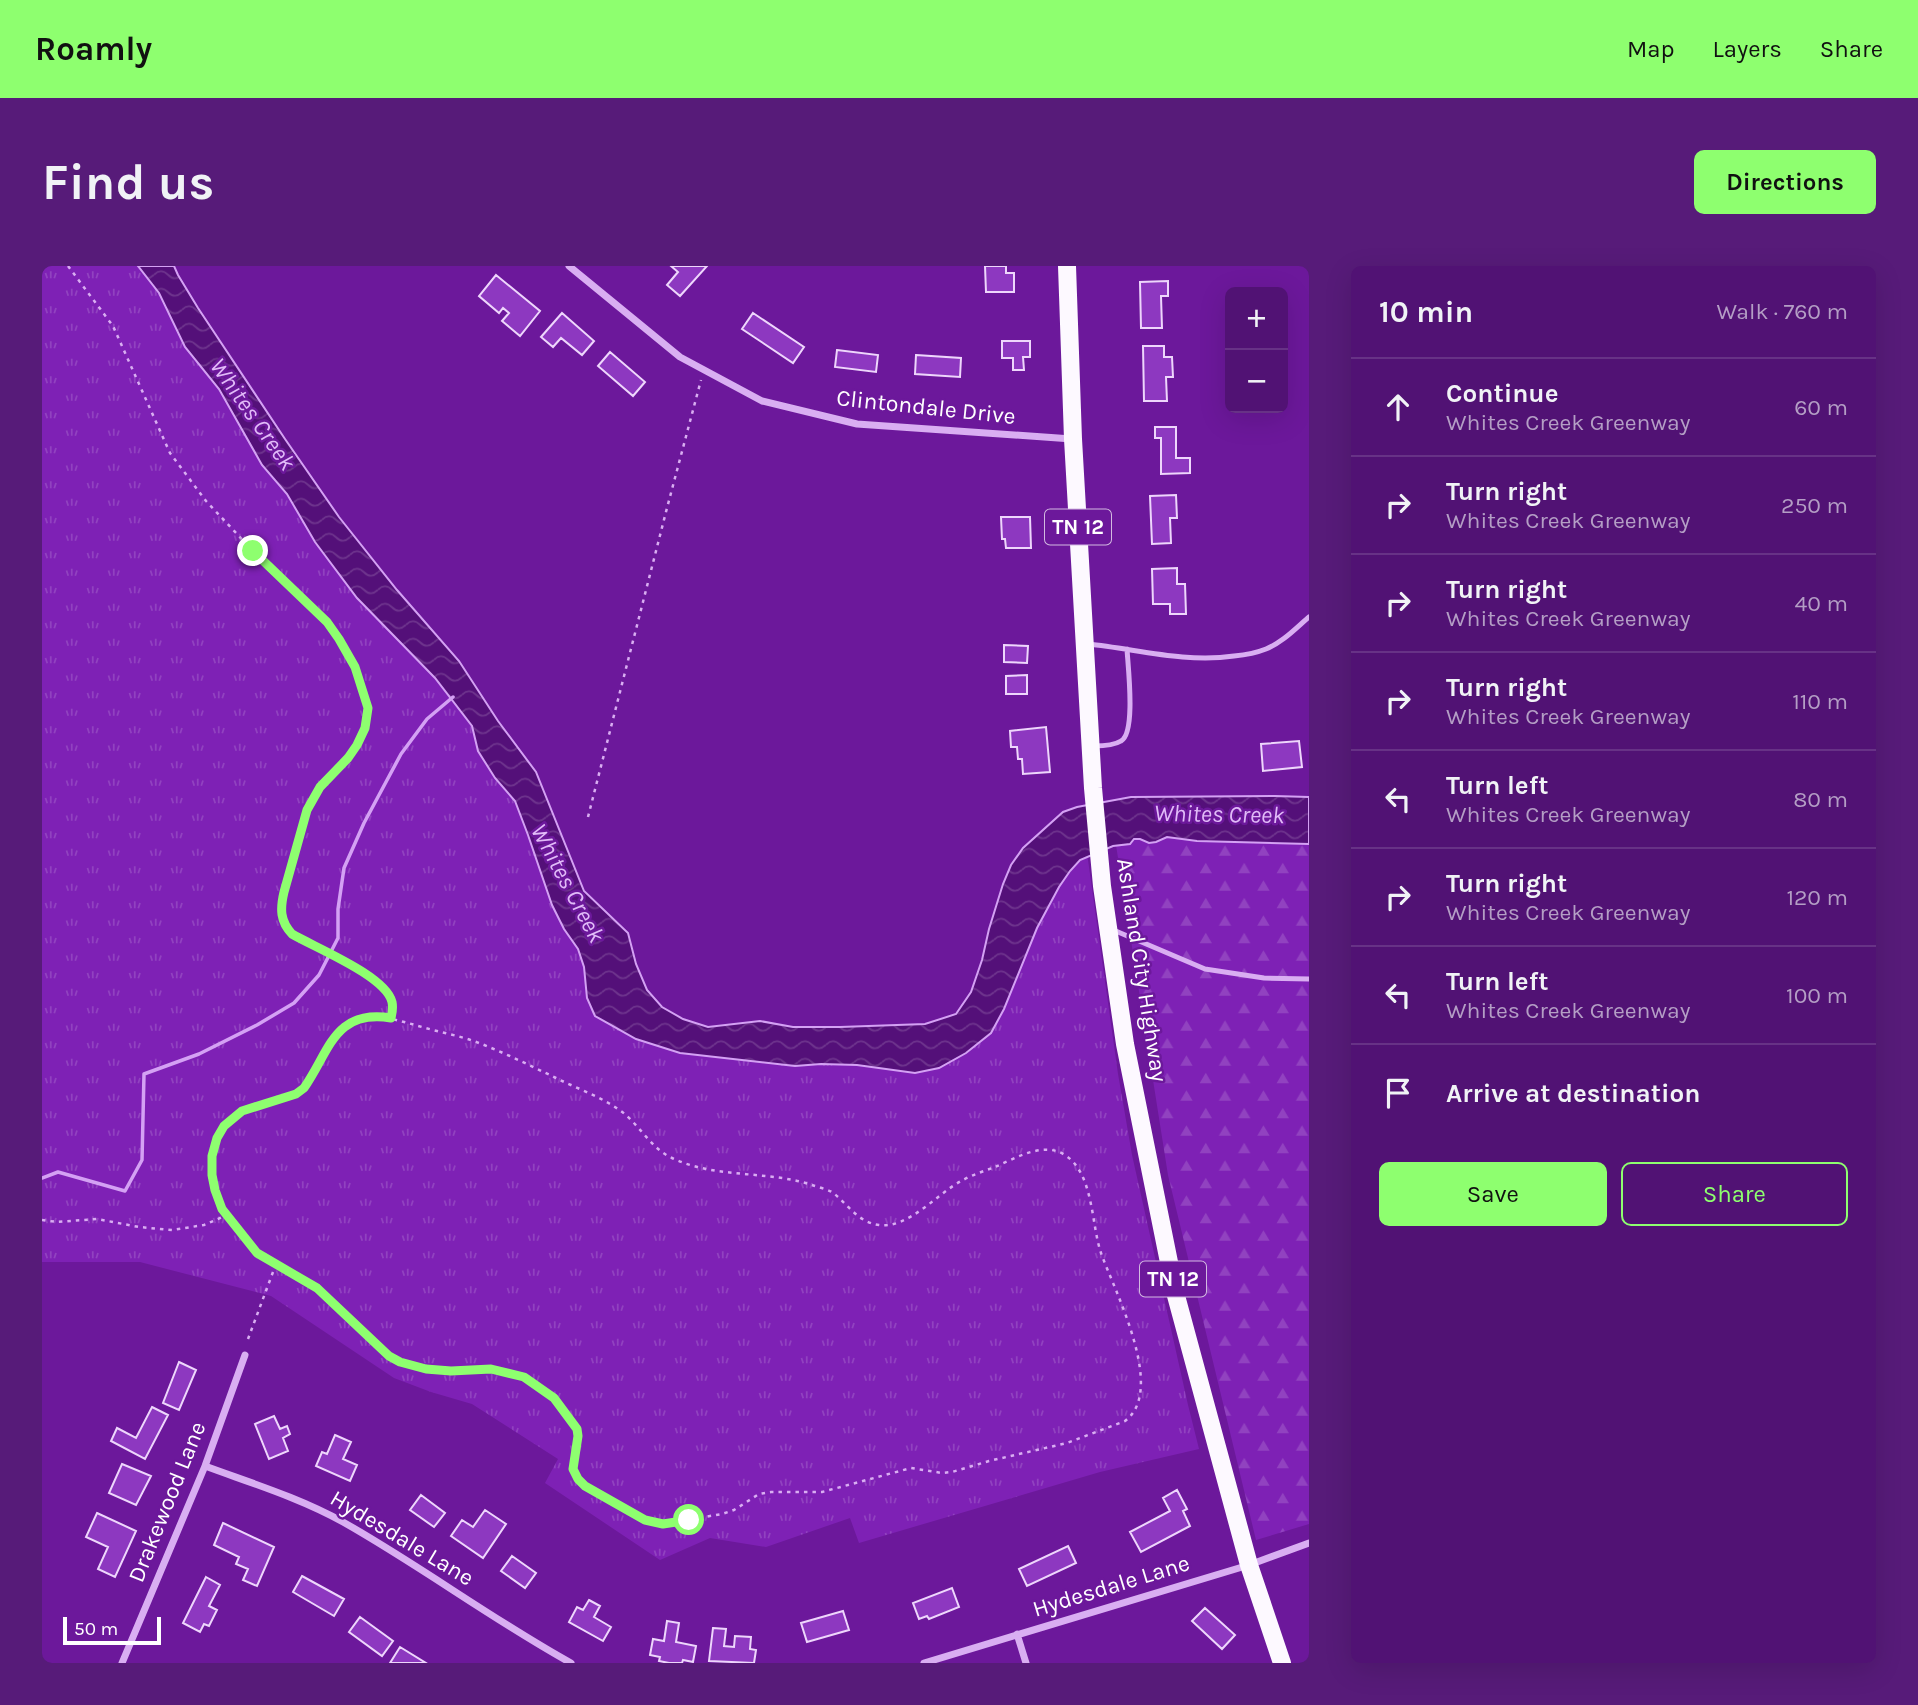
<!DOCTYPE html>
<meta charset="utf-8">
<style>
body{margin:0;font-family:Karla,sans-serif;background:#571b79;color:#f1f3f6}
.controls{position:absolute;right:21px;top:21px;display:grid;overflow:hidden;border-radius:10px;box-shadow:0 7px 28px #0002}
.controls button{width:63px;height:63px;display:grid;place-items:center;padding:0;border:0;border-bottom:2px solid #673286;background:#511274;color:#f1f3f6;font:35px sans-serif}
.scale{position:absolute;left:21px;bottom:18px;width:98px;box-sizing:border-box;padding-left:7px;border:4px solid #fff;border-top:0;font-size:19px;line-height:24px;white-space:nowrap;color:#fff;-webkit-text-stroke:5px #6c189b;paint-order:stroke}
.stop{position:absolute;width:21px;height:21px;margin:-16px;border:5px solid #8eff6f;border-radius:50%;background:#fff}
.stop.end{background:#8eff6f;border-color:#fff;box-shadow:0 2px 7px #0008}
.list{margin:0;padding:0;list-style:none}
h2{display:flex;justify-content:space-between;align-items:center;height:91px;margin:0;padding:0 28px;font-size:30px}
h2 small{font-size:23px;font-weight:400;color:#b49ec5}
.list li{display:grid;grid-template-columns:46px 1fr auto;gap:21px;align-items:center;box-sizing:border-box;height:98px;padding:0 28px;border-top:2px solid #673286}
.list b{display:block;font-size:26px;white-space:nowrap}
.list p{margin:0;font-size:23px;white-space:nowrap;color:#b49ec5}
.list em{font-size:23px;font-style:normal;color:#b49ec5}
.actions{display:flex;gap:14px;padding:21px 28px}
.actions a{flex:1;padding:16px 0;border:2px solid #8eff6f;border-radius:10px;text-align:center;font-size:24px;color:#8eff6f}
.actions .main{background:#8eff6f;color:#111}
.icon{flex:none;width:38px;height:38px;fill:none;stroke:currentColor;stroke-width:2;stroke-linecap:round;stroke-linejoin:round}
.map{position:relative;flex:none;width:1267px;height:1397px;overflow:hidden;border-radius:10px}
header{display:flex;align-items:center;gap:42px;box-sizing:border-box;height:98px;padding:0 35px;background:#8eff6f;color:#111}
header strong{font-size:33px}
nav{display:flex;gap:38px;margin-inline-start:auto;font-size:24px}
.intro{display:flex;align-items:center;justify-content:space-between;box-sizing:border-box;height:168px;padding:0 42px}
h1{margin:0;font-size:49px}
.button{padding:18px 32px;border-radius:10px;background:#8eff6f;color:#111;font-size:24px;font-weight:700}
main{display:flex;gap:42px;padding:0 42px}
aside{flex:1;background:#511274;border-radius:10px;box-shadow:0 7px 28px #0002}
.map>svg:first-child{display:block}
.forest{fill:url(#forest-firs)}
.park{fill:url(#park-tufts)}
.water{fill:url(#water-waves);stroke:#d4a1f4;stroke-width:2}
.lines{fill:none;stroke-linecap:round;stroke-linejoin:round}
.stream{stroke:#d4a1f4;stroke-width:3.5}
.building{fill:#8d38c0;stroke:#eed6fc;stroke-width:2}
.path{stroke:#d9aef2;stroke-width:2.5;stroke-dasharray:3.5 5;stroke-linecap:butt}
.lane{stroke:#d9aef2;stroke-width:5}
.street{stroke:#d9aef2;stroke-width:7}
.primary{stroke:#fdf9ff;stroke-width:18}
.route{stroke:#8eff6f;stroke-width:9}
.labels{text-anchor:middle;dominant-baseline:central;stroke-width:5;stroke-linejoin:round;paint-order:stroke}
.shield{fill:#6c189b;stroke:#d3bae1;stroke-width:2}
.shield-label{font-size:21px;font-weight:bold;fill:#fff}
.street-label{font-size:23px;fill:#fff;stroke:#6c189b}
.water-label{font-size:24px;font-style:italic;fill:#e1bbf8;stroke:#6c189b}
</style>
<header>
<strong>Roamly</strong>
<nav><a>Map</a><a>Layers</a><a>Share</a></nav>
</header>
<div class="intro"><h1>Find us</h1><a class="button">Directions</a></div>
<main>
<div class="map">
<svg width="1267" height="1397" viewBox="0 0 1267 1397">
<defs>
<pattern id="forest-firs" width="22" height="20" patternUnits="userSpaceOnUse" patternTransform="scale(1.75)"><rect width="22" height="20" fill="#7e21b5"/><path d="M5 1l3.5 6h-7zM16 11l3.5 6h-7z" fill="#9142c0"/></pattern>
<pattern id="park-tufts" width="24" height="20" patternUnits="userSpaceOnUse" patternTransform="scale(1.75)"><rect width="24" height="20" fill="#7e21b5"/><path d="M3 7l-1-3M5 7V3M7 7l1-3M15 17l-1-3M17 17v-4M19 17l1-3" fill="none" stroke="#9142c0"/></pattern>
<pattern id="water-waves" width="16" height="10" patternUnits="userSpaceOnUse" patternTransform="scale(1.75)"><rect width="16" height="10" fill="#541079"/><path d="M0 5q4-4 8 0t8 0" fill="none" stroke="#6e348d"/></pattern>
</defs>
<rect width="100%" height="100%" fill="#6c189b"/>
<!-- forest -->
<path class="forest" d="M1125 571 1155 575 1267 578V1258L1214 1274 1126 909 1074 579 1088 578 1092 573C1095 573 1098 574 1101 575 1110 578 1117 575 1125 571Z"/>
<!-- park -->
<path class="park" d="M0 0H107L427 446 485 542 545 676 637 773 946 758 1001 621 1045 587 1076 808 1090 889 1146 1139 1157 1183 1058 1206 817 1277 808 1252 724 1281 668 1272 618 1294 503 1217 516 1193 430 1138 389 1126 352 1112 229 1030 98 996H0Z"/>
<!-- water -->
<path class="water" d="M96 0H132L136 9 156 42 243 173 297 251 355 324 417 395 456 455 494 506 542 625 586 667 594 698 605 724 620 741 641 753 666 761 718 755 751 761H798L883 758 914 748 929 726 940 694 947 663 961 618 969 599 981 582 1021 546 1035 541 1089 531 1233 530 1267 531V578L1155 575 1125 571 1114 576 1107 577 1098 573H1092L1088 578 1071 580 1038 594 1028 605 1017 621 995 662 962 743 949 767 924 787 897 802 873 807 815 799 779 798 753 800 638 787 594 773 553 750 545 732 542 701 536 683 522 663 510 639 486 569 473 535 453 512 436 485 430 460 393 412 315 332 273 276 245 228 220 199 177 123 143 81 117 27Z"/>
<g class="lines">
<!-- stream -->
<path class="stream" d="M0 912 16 906 83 925 100 894 102 808 157 788 215 759 252 737 277 709 296 672V643L302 602 322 557 359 488 385 453 411 431"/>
</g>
<!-- building -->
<path class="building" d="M629 0H665L638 30 625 19 636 6Z
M943 0H964V7H972V26H944Z
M454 9 498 45 478 70 460 55 467 47 461 42 457 47 437 30Z
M1126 15V30H1119L1120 62H1099L1098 16Z
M520 47 552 75 540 89 519 72 511 81 499 71Z
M711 47 762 81 751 97 700 63Z
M960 75H988V91H981L982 104H971V92H960Z
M1101 80H1122V91H1130L1131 111H1124L1125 135H1102Z
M795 84 836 89 834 106 793 101Z
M568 86 603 116 591 130 556 100Z
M874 89 919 92 918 111 873 108Z
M1113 161H1134V192H1148V207L1119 208V172H1113Z
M1134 229 1135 252H1128L1129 277 1110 278 1108 230Z
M959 251H988L989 282H964L963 273H960Z
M1135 302V318H1143L1144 348H1128V338H1111L1110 303Z
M962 379 986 380 985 397 962 396Z
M985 409V428H964V410Z
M1004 461 1008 506 981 508 980 493H976L975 481H969L968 465Z
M1257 475 1260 501 1221 505 1219 478Z
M137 1096 154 1104 137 1144 121 1137Z
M110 1141 126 1149 103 1193 69 1175 75 1162 94 1172Z
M232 1150 238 1163 245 1160 248 1168 241 1172 246 1185 227 1193 213 1158Z
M293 1169 309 1176 301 1193 315 1199 308 1215 274 1200 280 1186 285 1188Z
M80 1198 109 1210 94 1239 67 1227Z
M1135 1224 1145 1243 1141 1245 1148 1260 1099 1286 1088 1266 1128 1245 1121 1232Z
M379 1229 403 1247 392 1261 368 1244Z
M443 1244 464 1258 441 1292 409 1270 420 1254 431 1261Z
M55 1247 94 1265 73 1311 56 1303 66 1281 44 1271Z
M181 1257 232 1281 215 1320 201 1314 206 1303 194 1298 197 1291 172 1279Z
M1026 1280 1034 1297 985 1320 977 1303Z
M470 1290 494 1307 483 1322 459 1305Z
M260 1310 302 1333 292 1350 251 1326Z
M164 1311 178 1319 167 1340 175 1344 167 1360 162 1358 158 1366 141 1357Z
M910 1322 917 1341 887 1353 885 1350 877 1353 871 1337Z
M547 1334 558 1340 552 1351 569 1361 561 1375 527 1356 535 1341 541 1344Z
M1163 1342 1193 1369 1180 1383 1150 1355Z
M801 1345 807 1364 765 1376 759 1357Z
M318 1351 351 1375 340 1390 307 1366Z
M625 1355 637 1357 634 1376 654 1380 651 1396 641 1394 640 1397H627L617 1395 618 1391 608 1389 611 1373 622 1375Z
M671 1362 684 1363 682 1380 692 1381 693 1370 709 1371 708 1383 714 1384 712 1397 667 1395Z
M358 1381 384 1397H348Z"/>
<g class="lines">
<!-- path -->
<path class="path" d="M26 0 71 60 128 187 164 235 211 285 285 356 297 373 317 411 326 442 323 462 315 479 306 492 278 521 270 534 261 557 242 626C238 643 238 655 250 668 274 682 344 710 350 736 351 741 350 748 349 753
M546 551 625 242 659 114
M335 750C354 753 372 759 391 764 406 768 422 771 437 777 463 787 489 800 514 812 534 822 557 830 576 843 596 856 608 882 630 892 674 913 725 904 770 919 776 921 784 923 790 926 806 938 815 956 837 959 866 963 895 928 919 915 930 909 942 905 953 901 974 892 1001 875 1023 889 1052 908 1049 958 1059 987 1072 1024 1125 1124 1083 1155L1025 1177 947 1195 910 1206 900 1207 869 1202 780 1226H729L717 1228 692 1244 680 1248 632 1256 612 1257 603 1254 543 1220C520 1196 540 1190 536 1166 531 1144 503 1125 486 1114 463 1099 433 1105 408 1105 393 1106 375 1103 361 1097 330 1085 302 1042 274 1021 256 1008 230 1000 214 986 187 960 162 922 172 883 175 871 180 860 190 852 207 838 235 836 254 828L262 822C284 791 290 752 335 750Z
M0 954 15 956 55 953 97 961 130 964 162 959 185 949
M206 1073 234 998"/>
<!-- lane -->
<path class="lane" d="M1046 378C1095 383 1142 397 1192 390 1202 389 1214 387 1224 383 1241 376 1253 363 1267 351
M1052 480C1060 480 1071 480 1079 475 1094 467 1086 401 1085 383
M1069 663 1163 703 1222 712 1267 713"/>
<!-- street -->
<path class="street" d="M527 0 638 91 720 135 815 158 1030 173
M163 1200C209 1217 258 1232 301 1256 379 1300 451 1354 529 1397
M975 1368 984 1397
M80 1397 163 1200 203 1089
M882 1397 1207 1299 1267 1277"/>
<!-- primary -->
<path class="primary" d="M1025 0 1031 173 1051 522 1060 620 1083 778 1133 1026 1207 1299 1240 1397"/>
</g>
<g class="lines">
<!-- route -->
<path class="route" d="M211 285 285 356 297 373 313 401 326 442 323 462 315 479 306 492 278 521 265 544 242 626C238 643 238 655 250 668 274 682 344 710 350 736 351 741 350 748 349 752 292 743 288 785 262 822L254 828 200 845 182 860 175 872 170 890V909L173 924 180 943 215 987 275 1022 347 1090 358 1096 384 1103 409 1105 449 1103 482 1111 512 1132 535 1163 536 1170 531 1203 536 1213 543 1220 603 1254 621 1258 647 1254"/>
</g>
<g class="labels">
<!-- shield labels -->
<g class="shield">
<rect x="1003" y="243.5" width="66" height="35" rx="5"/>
<rect x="1098" y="995.5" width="66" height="35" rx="5"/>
</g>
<g class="shield-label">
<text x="1036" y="261">TN 12</text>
<text x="1131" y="1013">TN 12</text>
</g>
<!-- street labels -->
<g class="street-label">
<text transform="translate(884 141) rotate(6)">Clintondale Drive</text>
<text transform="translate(1100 704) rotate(81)">Ashland City Highway</text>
<text transform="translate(125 1236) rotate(-68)">Drakewood Lane</text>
<text transform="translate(360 1272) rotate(31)">Hydesdale Lane</text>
<text transform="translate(1069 1320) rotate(-17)">Hydesdale Lane</text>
</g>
<!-- water labels -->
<g class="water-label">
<text transform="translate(211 148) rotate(55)">Whites Creek</text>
<text transform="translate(1177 548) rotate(1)">Whites Creek</text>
<text transform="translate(526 617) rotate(62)">Whites Creek</text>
</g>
</g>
</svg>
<div class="controls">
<button>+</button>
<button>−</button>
</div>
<div class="scale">50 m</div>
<div class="stop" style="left:647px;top:1254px"></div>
<div class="stop end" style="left:211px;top:285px"></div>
</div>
<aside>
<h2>10 min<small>Walk · 760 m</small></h2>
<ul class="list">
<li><svg class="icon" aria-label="ahead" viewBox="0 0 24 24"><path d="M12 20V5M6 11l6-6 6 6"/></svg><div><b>Continue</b><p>Whites Creek Greenway</p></div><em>60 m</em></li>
<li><svg class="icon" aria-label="right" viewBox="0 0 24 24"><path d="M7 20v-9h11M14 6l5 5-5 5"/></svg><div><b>Turn right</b><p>Whites Creek Greenway</p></div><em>250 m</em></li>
<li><svg class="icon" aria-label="right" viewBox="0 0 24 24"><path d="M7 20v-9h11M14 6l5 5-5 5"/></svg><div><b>Turn right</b><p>Whites Creek Greenway</p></div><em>40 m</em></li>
<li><svg class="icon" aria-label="right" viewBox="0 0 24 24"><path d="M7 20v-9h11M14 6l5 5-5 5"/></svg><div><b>Turn right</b><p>Whites Creek Greenway</p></div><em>110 m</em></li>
<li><svg class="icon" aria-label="left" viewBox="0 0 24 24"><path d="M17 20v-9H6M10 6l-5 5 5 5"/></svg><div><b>Turn left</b><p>Whites Creek Greenway</p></div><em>80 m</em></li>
<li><svg class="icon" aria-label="right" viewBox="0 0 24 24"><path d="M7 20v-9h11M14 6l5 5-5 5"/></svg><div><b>Turn right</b><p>Whites Creek Greenway</p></div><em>120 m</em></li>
<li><svg class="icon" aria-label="left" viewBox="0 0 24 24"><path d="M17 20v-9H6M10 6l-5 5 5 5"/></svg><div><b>Turn left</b><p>Whites Creek Greenway</p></div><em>100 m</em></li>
<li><svg class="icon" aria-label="arrive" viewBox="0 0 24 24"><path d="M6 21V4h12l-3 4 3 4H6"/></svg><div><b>Arrive at destination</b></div></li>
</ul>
<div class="actions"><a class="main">Save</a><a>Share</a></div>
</aside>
</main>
